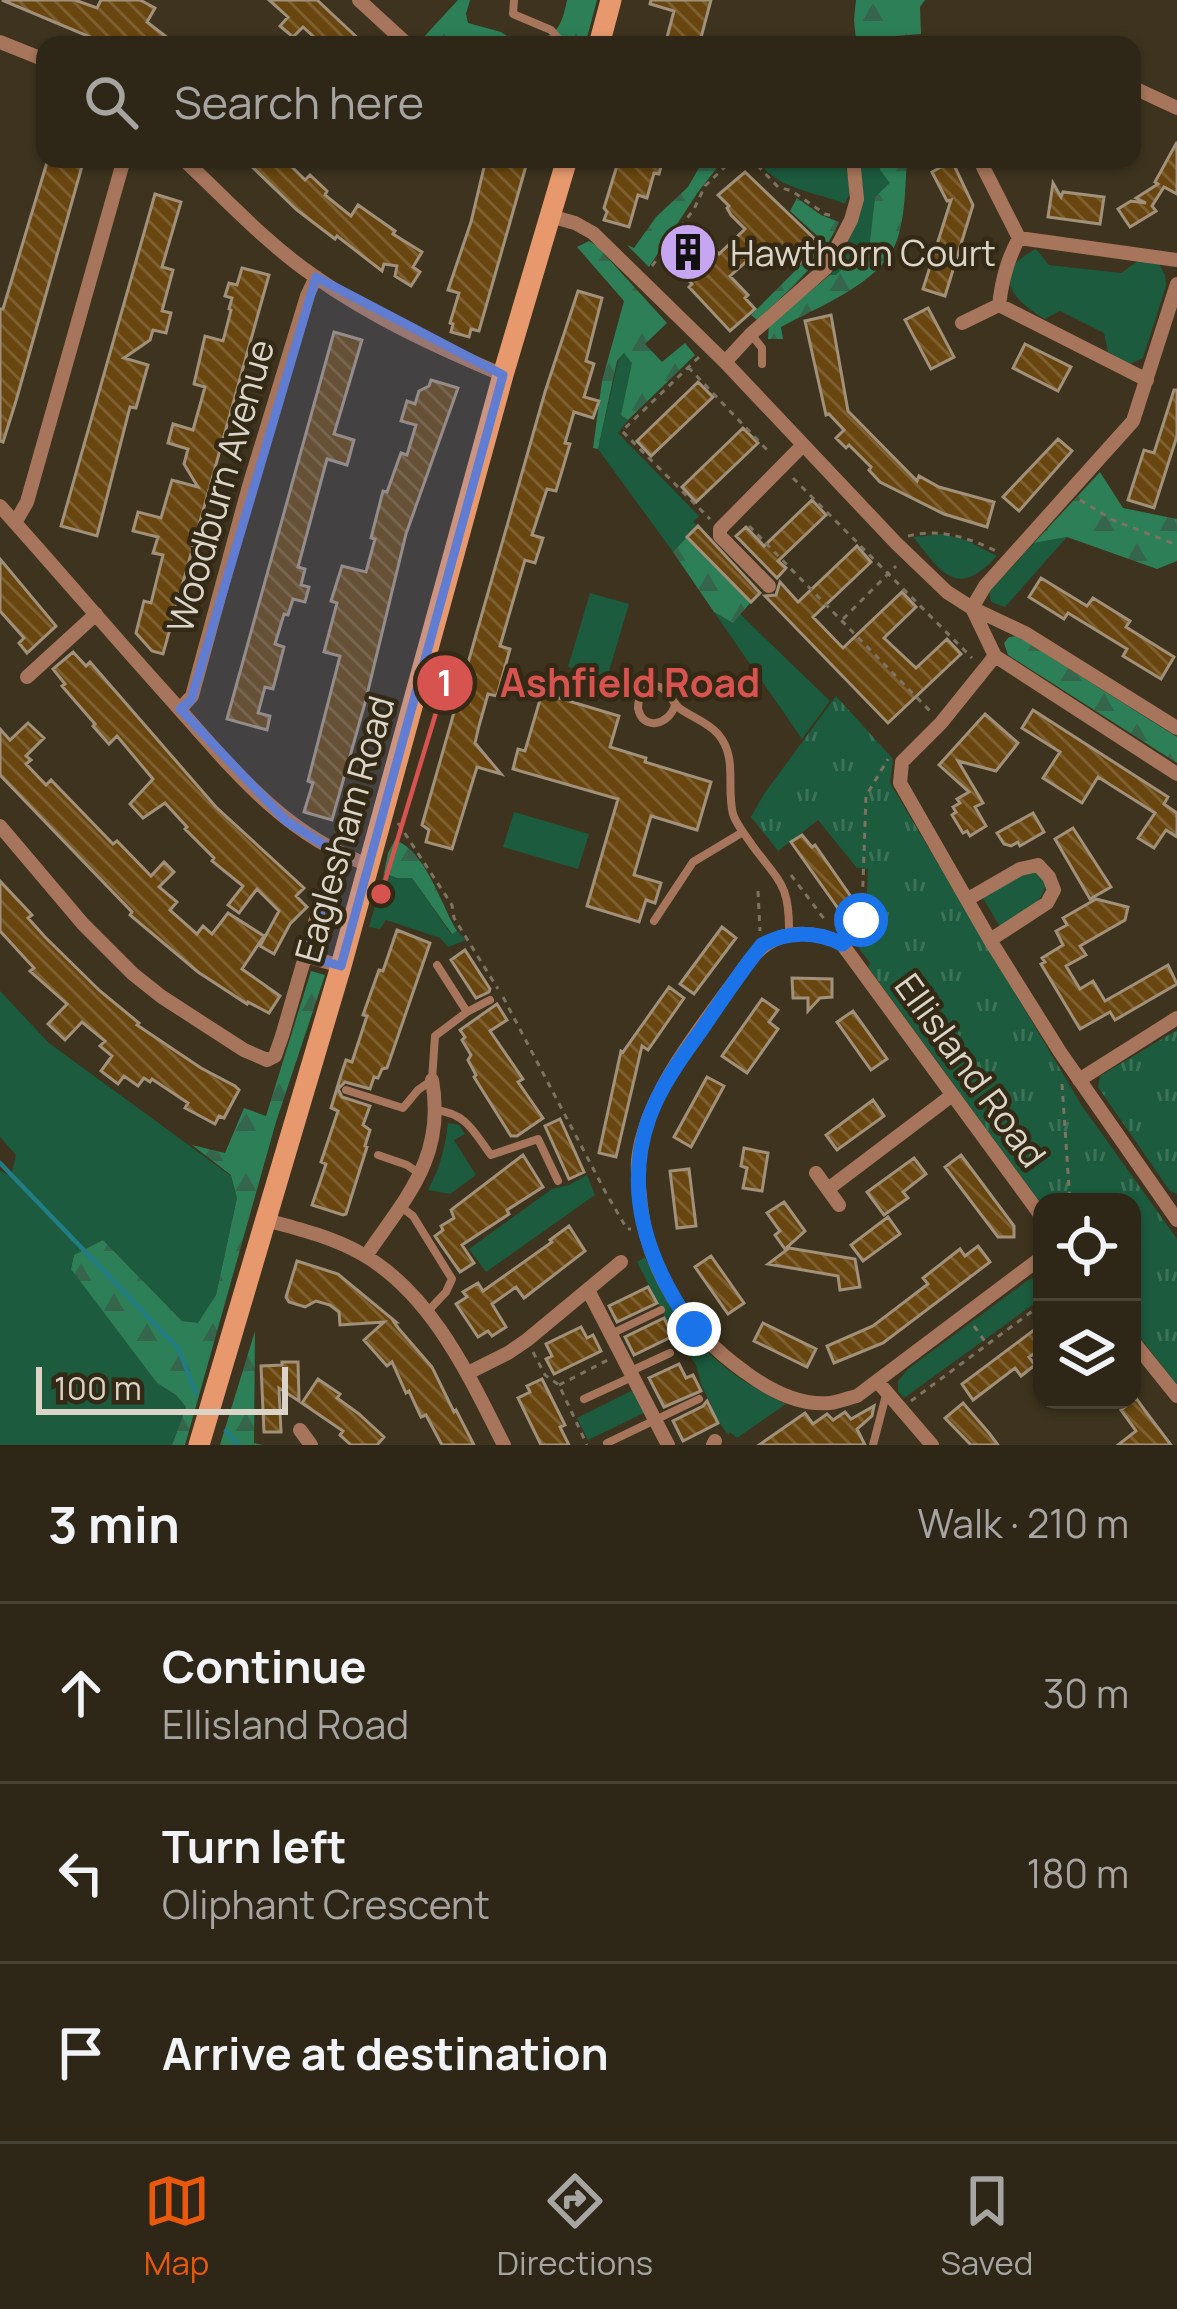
<!DOCTYPE html>
<meta charset="utf-8">
<style>
body{margin:0;font-family:Manrope,sans-serif;background:#3a3223;color:#f1f3f6}
.controls{position:absolute;right:36px;bottom:36px;display:grid;overflow:hidden;border-radius:24px;box-shadow:0 3px 9px #0004}
.controls button{width:108px;height:108px;display:grid;place-items:center;padding:0;border:0;border-bottom:3px solid #494335;background:#2e2616;color:#f1f3f6;font:60px sans-serif}
.scale{position:absolute;left:36px;bottom:30px;width:252px;box-sizing:border-box;padding-left:12px;border:6px solid #dbd4c8;border-top:0;font-size:33px;line-height:42px;white-space:nowrap;color:#dbd4c8;-webkit-text-stroke:9px #332914;paint-order:stroke}
.stop{position:absolute;width:36px;height:36px;margin:-27px;border:9px solid #1a73e8;border-radius:50%;background:#fff}
.stop.end{background:#1a73e8;border-color:#fff;box-shadow:0 3px 12px #0008}
.list{margin:0;padding:0;list-style:none}
h2{display:flex;justify-content:space-between;align-items:center;height:156px;margin:0;padding:0 48px;font-size:51px}
h2 small{font-size:39px;font-weight:400;color:#a7a5a1}
.list li{display:grid;grid-template-columns:78px 1fr auto;gap:36px;align-items:center;box-sizing:border-box;height:180px;padding:0 48px;border-top:3px solid #494335}
.list b{display:block;font-size:45px;white-space:nowrap}
.list p{margin:0;font-size:39px;white-space:nowrap;color:#a7a5a1}
.list em{font-size:39px;font-style:normal;color:#a7a5a1}
.icon{flex:none;width:66px;height:66px;fill:none;stroke:currentColor;stroke-width:2;stroke-linecap:round;stroke-linejoin:round}
.map{position:relative;flex:none;width:1177px;height:1445px;overflow:hidden}
.search{position:absolute;background:#2e2616;box-shadow:0 3px 9px #0004;left:36px;right:36px;top:36px;height:132px;display:flex;align-items:center;gap:30px;box-sizing:border-box;padding:0 42px;border-radius:24px;color:#a7a5a1;font-size:45px}
.sheet{height:696px;background:#2e2616}
nav{display:flex;justify-content:space-around;align-items:center;box-sizing:border-box;height:168px;border-top:3px solid #494335;background:#2e2616;font-size:33px;color:#a7a5a1}
nav a{display:grid;justify-items:center;gap:6px}
nav .on{color:#ea580c}
.map>svg:first-child{display:block}
.grass{fill:#1c5b3d}
.forest{fill:url(#forest-firs)}
.park{fill:url(#park-tufts)}
.lines{fill:none;stroke-linecap:round;stroke-linejoin:round}
.stream{stroke:#217c83;stroke-width:4.5}
.building{fill:url(#building-back-hatch);stroke:#a1907a;stroke-width:3}
.path{stroke:#7c7362;stroke-width:3;stroke-dasharray:6 6;stroke-linecap:butt}
.lane{stroke:#a7755b;stroke-width:8}
.street{stroke:#a7755b;stroke-width:14}
.secondary{stroke:#e7996d;stroke-width:21}
.route{stroke:#1a73e8;stroke-width:15}
.marked{fill:#607dd2;fill-opacity:0.2;stroke:#607dd2;stroke-width:9;stroke-linejoin:round}
.labels{text-anchor:middle;dominant-baseline:central;stroke-width:9;stroke-linejoin:round;paint-order:stroke}
.poi-label{font-size:36px;fill:#dbd4c8;stroke:#332914;text-anchor:start}
.street-label{font-size:36px;fill:#dbd4c8;stroke:#332914}
.leader{fill:none;stroke:#d75350;stroke-width:4.5}
.callout-dot{fill:#d75350;stroke:#332914;stroke-width:4.5}
.mark-label{font-size:36px;text-anchor:middle;font-weight:bold;fill:#fff}
.callout-label{font-size:39px;text-anchor:middle;font-weight:bold;fill:#d75350;stroke:#332914;stroke-width:9;stroke-linejoin:round;paint-order:stroke}
</style>
<div class="map">
<svg width="1177" height="1445" viewBox="0 0 1177 1445">
<defs>
<pattern id="forest-firs" width="22" height="20" patternUnits="userSpaceOnUse" patternTransform="scale(3)"><rect width="22" height="20" fill="#2c7f57"/><path d="M5 1l3.5 6h-7zM16 11l3.5 6h-7z" fill="#35664c"/></pattern>
<pattern id="park-tufts" width="24" height="20" patternUnits="userSpaceOnUse" patternTransform="scale(3)"><rect width="24" height="20" fill="#1c5b3d"/><path d="M3 7l-1-3M5 7V3M7 7l1-3M15 17l-1-3M17 17v-4M19 17l1-3" fill="none" stroke="#3c7258"/></pattern>
<pattern id="building-back-hatch" width="6" height="6" patternUnits="userSpaceOnUse" patternTransform="scale(3)"><rect width="6" height="6" fill="#69460f"/><path d="M-1 5l2 2M0 0l6 6M5-1l2 2" fill="none" stroke="#7e6030"/></pattern>
</defs>
<rect width="100%" height="100%" fill="#3d331e"/>
<!-- grass -->
<path class="grass" d="M754 159H844L851 190 845 204C826 196 806 193 786 184 773 178 764 168 754 159Z
M861 159H880V170L891 183 870 242 836 276 830 275 837 268 861 211Z
M1036 249 1049 265 1121 273 1138 261 1159 264 1165 275 1166 286 1143 358 1130 364 1108 352 1104 333 1060 311 1045 319C1010 299 990 272 1036 249Z
M625 352 633 363 621 415 628 420 618 433 699 516 693 522 698 526 673 552 598 449 618 361Z
M943 534 966 540 997 556C957 599 943 574 913 537Z
M1067 537 1005 607 991 602 989 592 1034 543Z
M590 593 629 604 607 678 568 667Z
M714 612 733 623 740 614 830 701 802 739Z
M514 812 589 834 578 869 503 847Z
M1023 872H1035L1046 881C1044 906 1020 914 1000 927L983 898Z
M384 873 397 878H412L451 934 457 931 466 940 448 947 440 938 386 920 380 929 369 927Z
M0 991 49 1043 231 1176 237 1198 216 1295 198 1324 182 1321 103 1240 74 1255 71 1268 157 1383 176 1395 186 1407 172 1445H0V1171L11 1176 16 1155 0 1137Z
M448 1123 459 1125 465 1134 454 1140 476 1175 450 1194 428 1190C440 1168 445 1148 448 1123Z
M587 1175 595 1195 486 1272 469 1249 552 1189 569 1185Z
M645 1257C680 1330 712 1369 786 1404L737 1438 730 1432 728 1435 710 1408 712 1406 702 1387 696 1365 668 1323 637 1262Z
M1042 1274V1298L904 1398 898 1391V1381L908 1369 1028 1280Z
M633 1390 644 1413 588 1440 577 1418Z"/>
<!-- forest -->
<path class="forest" d="M458 0H470L466 14 468 23 501 32 519 44C553 37 560 35 567 0H597L585 45H425L421 40Z
M856 0H925L920 7 921 34 856 39 854 20Z
M704 159H724L698 192 649 267 627 245 634 248 656 217 688 187Z
M880 159H907C905 186 906 229 891 253 870 287 816 308 781 327L783 339H768L769 325 830 275H836L870 242 875 197 890 183 880 170Z
M797 198 821 215 839 222C821 264 789 290 757 320L751 315 824 242 790 211Z
M589 241 597 246 667 323 645 344 662 362 685 343 695 355 628 420 621 415 632 363 624 353 617 361 598 449 593 448 602 381 624 301 577 247Z
M1100 472 1123 508 1177 519V561L1157 569 1067 537 1034 543Z
M687 537 751 602 733 623 714 612 673 552Z
M1017 636 1177 737V763L1008 655 1004 643 1009 637Z
M395 840C426 851 441 905 457 931L452 934 412 878H397L384 873 388 853Z
M311 971 325 975 276 1122 185 1445H172L186 1407 176 1395 157 1383 71 1269 74 1255 103 1240 182 1321 198 1323 216 1295 237 1198 231 1175 192 1145 225 1153 244 1108 266 1116Z
M255 1331 254 1443 263 1445H220Z"/>
<!-- park -->
<path class="park" d="M836 696 893 759 890 783 1082 1106 1177 1239V1385L1132 1327V1202H1042V1205L868 967 870 963 853 940 866 914 868 869 857 868 818 820 778 851 751 817 764 794Z
M1177 1030V1194L1170 1191 1098 1087 1100 1076Z"/>
<g class="lines">
<!-- stream -->
<path class="stream" d="M0 1163 178 1348 196 1393
M226 1431 239 1445"/>
</g>
<!-- building -->
<path class="building" d="M2 0H75L97 8 101 0H140L155 8 147 22 177 45H109Z
M269 0H317L365 45H323L303 27 293 37 280 26 288 17Z
M651 0H711L699 45H665L674 11 650 4Z
M1177 142V194L1164 187 1152 206 1156 211 1130 227 1118 209 1131 201 1146 203 1136 198 1158 184 1155 182Z
M48 159H84L16 401 3 442 0 441V309H3Z
M244 159H284L305 180 310 175 327 191 325 195 351 216 358 205 395 231 393 234 422 252 413 267 420 272 411 286 395 276 397 266 384 264 382 271 337 236 335 239 297 210Z
M486 159H528L479 331 471 329 469 337 451 332 453 324 450 323 459 293 448 290 471 222Z
M619 159H663L659 174 654 173 647 198 638 195 629 227 604 220 607 212 604 208Z
M952 161 973 205 945 296 923 289 951 200 947 201 932 172Z
M745 172 820 244 795 268 786 258 782 261 769 247 762 254 756 253 730 276 748 295 745 298 755 309 730 331 689 287 692 284 674 265 677 262 667 251 693 228 719 254 745 229 731 215 727 208 729 206 718 195Z
M1053 183 1061 197 1063 192 1104 197 1100 224 1048 217Z
M155 194 181 202 162 267 173 270 162 311 171 313 166 333 153 330 150 340 124 358 148 365 136 408 130 407 97 536 61 526Z
M242 268 269 275 163 654 152 651 136 633 144 601 151 603 163 555 153 553 158 537 133 531 138 512 161 518 172 480 198 487 184 464 188 449 168 443 173 424 193 430 205 387 194 384 205 336 223 341 231 310 229 309 232 298 225 296 229 283 237 285Z
M578 291 602 298 586 361 594 364 584 397 599 401 593 418 574 412 565 443 570 444 556 491 547 489 532 535 543 538 535 563 525 560 500 646 510 649 497 696 488 694 479 726 475 743 501 774 477 767 452 849 426 842 429 830 422 825 545 392Z
M928 308 954 357 931 369 905 320Z
M831 315 848 411 917 481 919 476 939 487 994 502 987 527 944 514 880 482 869 470 871 467 849 445 846 448 836 438 844 430 829 414 826 415 805 321Z
M334 332 362 340 334 434 354 440 347 465 327 459 298 567 305 569 301 585 309 587 305 602 293 599 288 615 284 614 275 644 284 647 273 689 265 687 258 713 270 716 267 730 227 719Z
M1025 344 1071 367 1058 391 1013 368Z
M431 380 458 388 406 534 365 703 332 820 304 812 313 783 308 781 340 656 324 652 337 603 331 601 342 566 366 572 375 539 371 538 383 491 387 492 401 453 407 455 416 425 401 421 407 401 415 404 419 391 429 386Z
M698 382 713 397 651 456 637 441Z
M1174 390H1177V436L1154 508 1128 500 1144 450 1154 453Z
M743 428 758 443 696 502 682 487Z
M1058 439 1072 451 1019 511 1003 497Z
M812 500 826 515 778 561 786 568 777 578 736 536 746 527 764 546Z
M698 526 760 593 751 602 687 537Z
M857 546 871 562 813 617 843 648 902 592 916 607 884 638 916 668 947 639 961 654 888 723 765 596 776 595 780 582 798 602Z
M0 559 56 626 27 653 19 643 24 638 0 611Z
M1041 578 1087 606 1093 598 1130 621 1126 627 1174 657 1161 679 1123 656 1127 649 1068 613 1064 619 1029 597Z
M73 652 86 666 90 662 216 807 304 888 296 896 307 907 290 924 274 954 260 946 279 911 257 889 239 913 228 905 243 886 212 861 214 858 185 829 187 827 165 803 143 818 130 804 153 779 117 736 109 744 93 726 95 724 62 686 65 684 53 669Z
M542 693 619 716 610 747 646 758 645 762 711 782 697 830 651 816 634 875 661 883 655 903 646 900 639 922 587 906 618 799 513 769 518 749 525 751Z
M1033 710 1168 797 1164 804 1177 813V837L1166 830 1154 848 1138 838 1155 813 1098 777 1082 803 1043 778 1060 752 1022 728Z
M985 714 1018 743 996 771 958 761 983 803 975 807 986 826 970 836 967 831 963 833 952 815 956 812 953 807 960 803 957 799 969 792 939 765Z
M28 723 44 738 26 756 31 760 26 764 46 785 51 780 113 844 117 841 151 876 164 862 174 872 159 887 177 902 170 910 197 934 203 926 212 934 228 913 264 936 242 969 280 996 269 1013 248 1002 247 1004 198 972 130 915 132 912 0 775V729L10 740Z
M1033 813 1044 832 1020 846 1018 842 1011 846 1004 844 997 833Z
M1073 828 1111 887 1090 899 1055 839Z
M802 835 812 847 815 845 856 904 842 914 791 842Z
M0 881 32 915 28 918 45 937 100 991 139 1023 137 1025 201 1068 235 1086 239 1090 224 1118 219 1116 215 1124 185 1108 188 1103 152 1079 150 1082 144 1078 138 1086 124 1076 118 1084 101 1071 112 1056 100 1046 105 1041 82 1022 65 1040 48 1024 67 1004 30 971 34 968 0 931Z
M1096 899 1128 907 1125 920 1080 946 1086 955 1066 966 1080 989 1093 981 1105 1001 1168 965 1177 984 1115 1020 1110 1012 1080 1029 1041 964 1045 962 1042 958 1063 945 1056 931 1067 925 1063 918Z
M722 927 736 938 694 994 680 984Z
M397 930 430 943 387 1068 382 1069 378 1078 374 1077 370 1089 345 1082 338 1089 342 1097 370 1106 363 1125 370 1130 365 1146 367 1147 346 1214 343 1215 312 1205 326 1164 321 1162 338 1111 331 1108 341 1075 346 1060 352 1062 367 1016 363 1015 379 970 383 971Z
M465 950 490 989 489 992 476 998 451 960Z
M792 978 832 979V997L820 998 808 1011V998H793Z
M669 987 684 998 648 1050 642 1046 616 1157 599 1153 621 1051 623 1052Z
M762 999 778 1010 769 1022 778 1029 747 1073 722 1056Z
M497 1004 507 1020 490 1031 523 1079 518 1082 543 1118 517 1136H511L474 1077 476 1075 468 1060 471 1055 462 1040 465 1037 460 1030Z
M853 1011 887 1059 871 1070 837 1022Z
M707 1077 724 1086 691 1147 674 1137Z
M873 1100 884 1116 837 1150 826 1135Z
M560 1119 584 1172 569 1179 545 1126Z
M744 1148 768 1153 762 1191 743 1188 747 1168 741 1166Z
M523 1155 543 1187 507 1210 509 1214 462 1245 474 1263 460 1272 435 1236 443 1230 441 1226 454 1218 451 1210Z
M961 1155 1014 1226V1237H998L945 1167Z
M914 1158 926 1174 903 1192 908 1198 884 1215 867 1192Z
M689 1169 696 1226 677 1228 670 1171Z
M784 1202 805 1231 785 1249 775 1235 780 1231 767 1213Z
M888 1217 900 1234 863 1261 851 1245Z
M569 1226 585 1251 524 1298 516 1287 492 1304 506 1327 492 1336 488 1331 478 1337 456 1304 467 1297 463 1292 478 1283 483 1291 552 1242 550 1240Z
M978 1246 990 1262 883 1343 834 1363 827 1346 873 1326 928 1284 923 1278 960 1249 965 1256Z
M789 1248 855 1259 860 1287 840 1290 838 1276 768 1264Z
M711 1256 744 1303 728 1314 695 1267Z
M297 1261 338 1274 396 1322H394L399 1329 432 1367 454 1412 456 1410 474 1445H442L426 1415 421 1417 409 1391 406 1393 392 1362 387 1366 364 1340 384 1322 340 1325 339 1312 330 1305 316 1301 305 1307 289 1302 286 1297Z
M648 1287 657 1303 617 1322 609 1306Z
M664 1318 673 1336 634 1355 625 1337Z
M763 1323 816 1349 807 1367 754 1341Z
M1042 1324V1348L1029 1357 1035 1365 1021 1376 1015 1368 973 1400 962 1384Z
M581 1327 587 1338 593 1335 601 1351 554 1374 546 1359 552 1356 546 1344Z
M282 1362H298L299 1401 279 1388 281 1432H264L261 1366 282 1365Z
M679 1364 686 1378 693 1375 701 1391 664 1407 649 1378Z
M318 1379 340 1394 337 1398 359 1414 384 1437 377 1445H351L340 1435 343 1431 302 1403Z
M542 1379 565 1425 560 1427 569 1445H541L518 1398 530 1392 527 1386Z
M1136 1398 1146 1412 1171 1445H1118L1136 1431 1121 1410Z
M707 1401 718 1423 683 1441 673 1421 703 1406Z
M963 1403 989 1433 998 1445H971L945 1418Z
M874 1406 872 1416 857 1429 865 1445H759L805 1413 813 1424 827 1414 833 1420 845 1412 851 1419Z"/>
<g class="lines">
<!-- path -->
<path class="path" d="M747 159 758 166 778 187 792 191 825 214 833 216
M652 266 694 209 705 186 733 159
M699 357 622 431 710 519
M688 367 770 453
M793 478 972 658
M1080 500 1113 520 1177 545
M749 526 931 712
M908 536C939 528 967 537 996 551
M843 619 896 566
M398 823 452 905 454 918 498 989
M791 875 825 920
M758 891 760 931
M854 933 860 923 862 911 866 796 888 759
M503 997 606 1193 627 1229H631
M1062 1084 1070 1202
M974 1326 986 1343
M533 1352 545 1375 559 1385 587 1445
M559 1385 608 1360
M911 1401 1042 1304"/>
<!-- lane -->
<path class="lane" d="M514 0 513 14 551 30 564 45
M751 334 762 348V364
M675 705C669 726 642 731 638 708 638 702 640 695 645 691 663 676 670 700 679 708 691 717 708 722 718 734 738 757 726 787 733 814 736 824 746 836 752 845 780 883 790 884 789 935
M654 921 693 862 743 832
M467 1012 490 1000
M346 1090 403 1108 418 1090 432 1080 435 1036 467 1012 437 965
M436 1110C467 1114 473 1131 491 1155L538 1139 558 1181
M378 1155 407 1165 420 1174
M401 1207 413 1216 452 1279 446 1292 428 1311
M611 1334 661 1310
M631 1371 670 1353
M584 1399 632 1377
M607 1443 699 1399
M873 1445 886 1395"/>
<!-- street -->
<path class="street" d="M359 0 408 45
M0 42 45 60
M1132 87 1177 108
M183 159C226 199 266 243 314 276 373 318 437 347 503 375
M983 167 1019 238
M550 216 575 223 593 233 725 362 896 543 947 592 972 608 1025 633 1177 728
M962 323 999 305
M725 362 751 334 826 268 851 220 857 199 853 159
M1147 380 999 305C1002 280 1007 260 1019 238L1177 260
M0 506C56 568 110 632 166 694 227 762 281 834 369 865
M15 523 27 502 124 159
M769 586 720 536V529L803 445
M972 608 985 586 1133 421 1177 284
M972 608 995 656 1177 774
M995 656 941 723 902 762 900 783 990 940 1060 1052 1177 1220
M27 677 96 614
M180 709 192 696 249 486 307 296 316 277
M0 826 83 924 133 974 162 997 244 1050 267 1060 275 1056 282 1036 323 895 340 855
M968 899 1020 869 1038 865 1049 877 1054 890 1047 903 990 940
M305 956 341 966
M1079 1080 1177 1018
M816 1173 839 1205
M828 1189 951 1096
M1042 1217 842 944C807 927 774 930 749 961 709 1018 646 1089 638 1160 637 1172 639 1185 640 1197 646 1271 686 1330 745 1372 769 1390 799 1406 830 1403 839 1402 848 1398 857 1396L1042 1257
M266 1220C299 1229 332 1237 362 1254 432 1294 469 1376 504 1445
M366 1256C406 1197 446 1157 432 1080
M588 1290 668 1445
M1132 1340 1177 1396
M468 1373 508 1353 527 1340 621 1262
M878 1382 932 1445
M300 1430 311 1445
M713 1445 715 1441"/>
<!-- secondary -->
<path class="secondary" d="M599 45 611 0
M199 1445 341 966 503 375 567 159"/>
</g>
<g class="lines">
<!-- route -->
<path class="route" d="M694 1329C649 1266 622 1194 649 1118 661 1085 682 1057 702 1029 721 1001 740 972 762 945 786 931 817 931 842 944L856 932 861 920"/>
</g>
<!-- marked area -->
<path class="marked" d="M316 277 503 375 341 966 305 956 340 855 286 821 180 709 191 700Z"/>
<!-- icons -->
<defs>
<g id="building-disc" transform="scale(3)"><circle r="9.5" fill="#c6a6f0" stroke="#332914"/><path d="M-4-6H4V6H1V3H-1V6H-4ZM-2.5-4.3h1.7v1.8h-1.7ZM.8-4.3h1.7v1.8H.8ZM-2.5-1h1.7V.8h-1.7ZM.8-1h1.7V.8H.8Z" fill="#111"/></g>
</defs>
<g fill-rule="evenodd">
<use href="#building-disc" x="688" y="252"/>
</g>
<g class="labels">
<!-- poi labels -->
<g class="poi-label">
<text x="730" y="252">Hawthorn Court</text>
</g>
<!-- street labels -->
<g class="street-label">
<text transform="translate(220 486) rotate(-74)">Woodburn Avenue</text>
<text transform="translate(344 829) rotate(-74)">Eaglesham Road</text>
<text transform="translate(971 1070) rotate(54)">Ellisland Road</text>
</g>
</g>
<!-- callouts -->
<path class="leader" d="M381 894L445 683"/>
<g class="callout-dot">
<circle cx="381" cy="894" r="12"/>
<circle cx="445" cy="683" r="30"/>
</g>
<g class="mark-label">
<text x="445" y="696">1</text>
</g>
<g class="callout-label">
<text x="630" y="697">Ashfield Road</text>
</g>
</svg>
<div class="controls">
<button><svg class="icon" aria-label="locate" viewBox="0 0 24 24"><circle cx="12" cy="12" r="6"/><path d="M12 2v4M12 18v4M2 12h4M18 12h4"/></svg></button>
<button><svg class="icon" aria-label="layers" viewBox="0 0 24 24"><path d="M12 4l9 5-9 5-9-5zM3 14l9 5 9-5"/></svg></button>
</div>
<div class="scale">100 m</div>
<div class="stop" style="left:861px;top:920px"></div>
<div class="stop end" style="left:694px;top:1329px"></div>
<div class="search"><svg class="icon" aria-label="search" viewBox="0 0 24 24"><circle cx="10" cy="10" r="6"/><path d="M15 15l6 6"/></svg>Search here</div>
</div>
<section class="sheet">
<h2>3 min<small>Walk · 210 m</small></h2>
<ul class="list">
<li><svg class="icon" aria-label="ahead" viewBox="0 0 24 24"><path d="M12 20V5M6 11l6-6 6 6"/></svg><div><b>Continue</b><p>Ellisland Road</p></div><em>30 m</em></li>
<li><svg class="icon" aria-label="left" viewBox="0 0 24 24"><path d="M17 20v-9H6M10 6l-5 5 5 5"/></svg><div><b>Turn left</b><p>Oliphant Crescent</p></div><em>180 m</em></li>
<li><svg class="icon" aria-label="arrive" viewBox="0 0 24 24"><path d="M6 21V4h12l-3 4 3 4H6"/></svg><div><b>Arrive at destination</b></div></li>
</ul>
</section>
<nav>
<a class="on"><svg class="icon" aria-label="map" viewBox="0 0 24 24"><path d="M3 6l6-2 6 2 6-2v14l-6 2-6-2-6 2zM9 4v14M15 6v14"/></svg>Map</a>
<a><svg class="icon" aria-label="directions" viewBox="0 0 24 24"><path d="M12 3l9 9-9 9-9-9zM9 14v-3h6M13 9l2 2-2 2"/></svg>Directions</a>
<a><svg class="icon" aria-label="saved" viewBox="0 0 24 24"><path d="M7 4h10v16l-5-4-5 4z"/></svg>Saved</a>
</nav>
